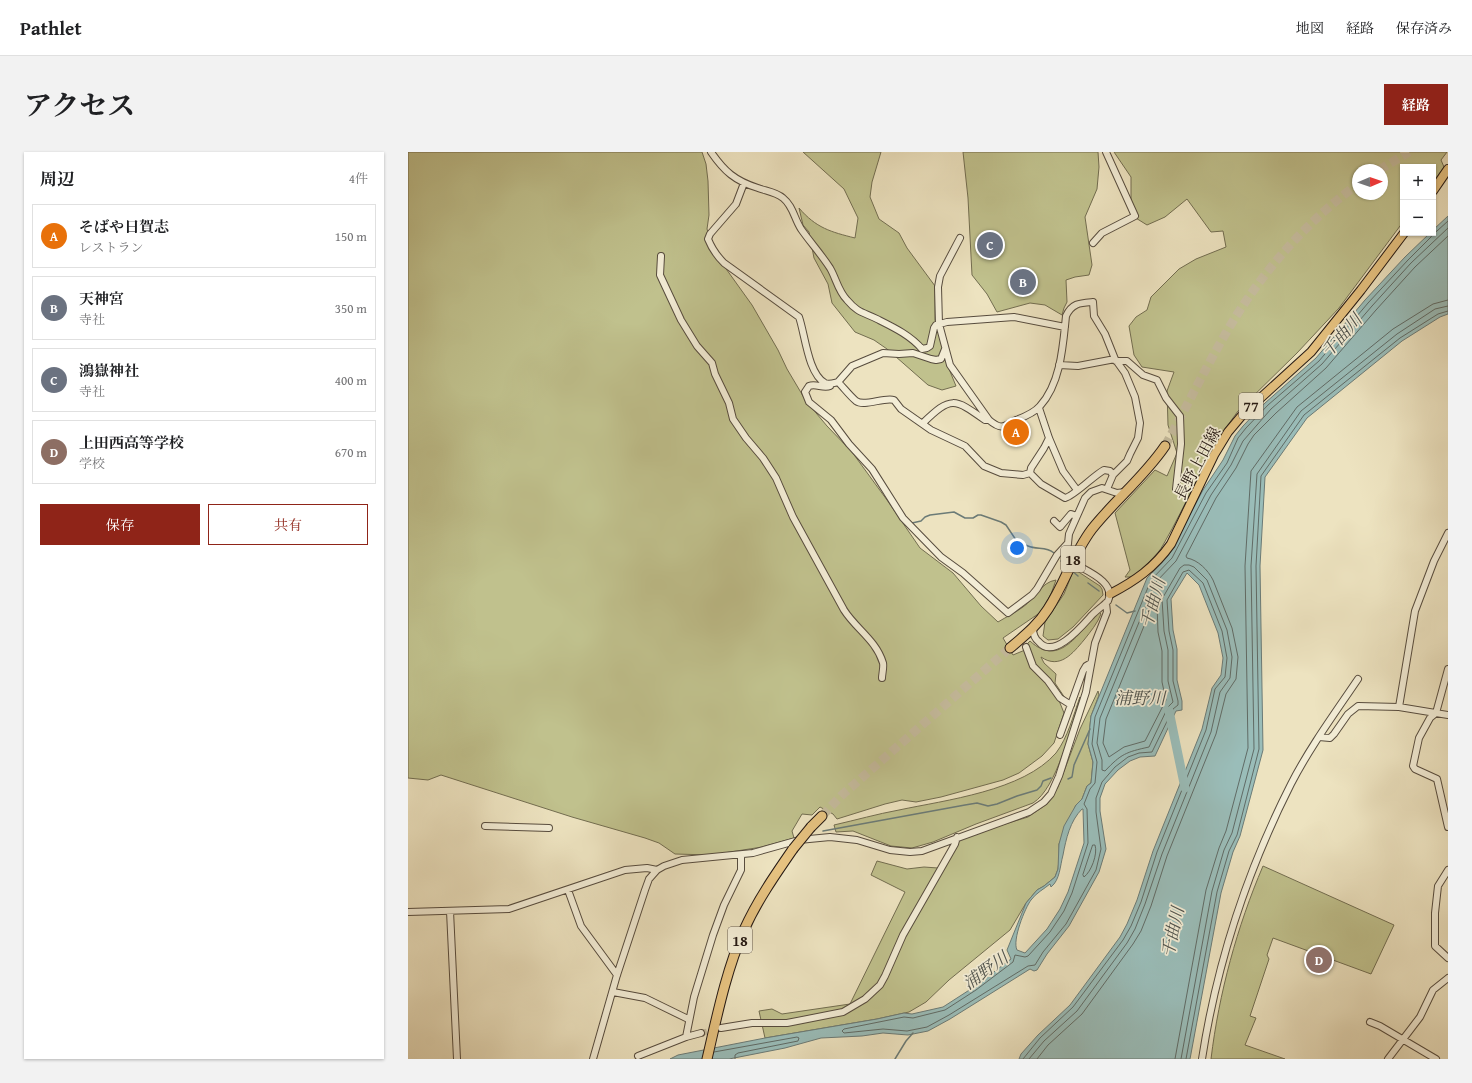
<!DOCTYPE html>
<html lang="ja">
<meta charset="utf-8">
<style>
body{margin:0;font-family:"Gentium Book Plus","Noto Serif JP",serif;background:#f2f2f2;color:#202124}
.controls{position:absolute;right:12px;top:12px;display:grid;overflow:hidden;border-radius:0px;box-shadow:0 1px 3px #0004}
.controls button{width:36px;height:36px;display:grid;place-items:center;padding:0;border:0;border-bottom:1px solid #e0e0e0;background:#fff;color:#202124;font:20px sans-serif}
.compass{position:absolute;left:944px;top:12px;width:36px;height:36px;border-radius:50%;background:#fff;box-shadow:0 1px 3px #0004;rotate:88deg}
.you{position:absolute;left:609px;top:396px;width:14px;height:14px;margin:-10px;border:3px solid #fff;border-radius:50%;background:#1a73e8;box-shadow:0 0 0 6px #1a73e833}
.badge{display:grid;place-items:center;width:26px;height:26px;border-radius:50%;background:#8f2418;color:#fff;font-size:13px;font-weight:700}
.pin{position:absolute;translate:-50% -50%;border:2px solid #fff;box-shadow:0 1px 4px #0006}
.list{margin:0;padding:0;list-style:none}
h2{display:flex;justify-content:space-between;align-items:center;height:52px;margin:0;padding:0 16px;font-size:17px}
h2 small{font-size:13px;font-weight:400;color:#757577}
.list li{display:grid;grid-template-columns:26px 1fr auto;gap:12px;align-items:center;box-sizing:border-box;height:64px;margin:0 8px 8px;padding:0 8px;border:1px solid #e0e0e0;border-radius:0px}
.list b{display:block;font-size:15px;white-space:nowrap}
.list p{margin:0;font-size:13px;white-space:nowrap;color:#757577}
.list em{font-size:13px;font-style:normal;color:#757577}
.actions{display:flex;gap:8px;padding:12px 16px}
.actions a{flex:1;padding:9px 0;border:1px solid #8f2418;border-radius:0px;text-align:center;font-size:14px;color:#8f2418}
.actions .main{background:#8f2418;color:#fff}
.map{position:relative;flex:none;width:1040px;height:907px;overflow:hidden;border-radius:0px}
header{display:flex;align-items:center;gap:24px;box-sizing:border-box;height:56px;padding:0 20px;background:#fff;border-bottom:1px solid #e0e0e0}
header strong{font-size:19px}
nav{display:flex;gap:22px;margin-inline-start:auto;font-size:14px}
.intro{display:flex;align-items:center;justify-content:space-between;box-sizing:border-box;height:96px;padding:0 24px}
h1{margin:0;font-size:28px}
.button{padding:10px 18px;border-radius:0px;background:#8f2418;color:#fff;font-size:14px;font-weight:700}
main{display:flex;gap:24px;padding:0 24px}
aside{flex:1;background:#fff;border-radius:0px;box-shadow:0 1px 3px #0004}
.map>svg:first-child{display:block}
.green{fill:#c0c18d;stroke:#726d50;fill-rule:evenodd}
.water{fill:#9abdb9;stroke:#6b7b77;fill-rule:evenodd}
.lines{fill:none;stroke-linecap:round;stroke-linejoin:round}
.shore{stroke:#606b66;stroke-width:1}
.stream{stroke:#6b7b77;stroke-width:1.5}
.river{stroke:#9abdb9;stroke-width:9}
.minor-tunnel{stroke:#c5bb9d;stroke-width:6;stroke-dasharray:6 3;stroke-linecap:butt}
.highway-tunnel{stroke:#c5bb9d;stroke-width:9;stroke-dasharray:9 4.5;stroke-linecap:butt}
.minor-casing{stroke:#574c3e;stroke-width:8}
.major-casing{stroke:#251913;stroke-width:10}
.highway-casing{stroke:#251913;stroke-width:11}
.minor{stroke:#f3edd6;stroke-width:6}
.major{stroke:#e6c280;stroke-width:8}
.highway{stroke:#e6c280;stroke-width:9}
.highway-bridge-casing{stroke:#251913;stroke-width:11;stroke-linecap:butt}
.highway-bridge{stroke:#e6c280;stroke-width:9}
.labels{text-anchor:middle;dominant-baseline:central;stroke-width:3.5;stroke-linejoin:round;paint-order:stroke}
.shield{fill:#f3edd6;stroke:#63594e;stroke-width:1}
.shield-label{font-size:15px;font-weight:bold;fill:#251913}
.street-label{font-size:16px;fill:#251913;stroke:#f3edd6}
.water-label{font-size:17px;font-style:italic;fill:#4e524d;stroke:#f3edd6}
</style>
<header>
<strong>Pathlet</strong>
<nav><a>地図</a><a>経路</a><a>保存済み</a></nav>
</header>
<div class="intro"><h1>アクセス</h1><a class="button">経路</a></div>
<main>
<aside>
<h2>周辺<small>4件</small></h2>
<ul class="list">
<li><span class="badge" style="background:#e8710a">A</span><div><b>そばや日賀志</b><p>レストラン</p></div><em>150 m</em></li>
<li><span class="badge" style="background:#6b7280">B</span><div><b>天神宮</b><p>寺社</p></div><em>350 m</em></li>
<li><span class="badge" style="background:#6b7280">C</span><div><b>鴻嶽神社</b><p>寺社</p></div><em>400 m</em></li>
<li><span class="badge" style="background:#8d6e63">D</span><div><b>上田西高等学校</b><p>学校</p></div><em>670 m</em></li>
</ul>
<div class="actions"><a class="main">保存</a><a>共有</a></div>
</aside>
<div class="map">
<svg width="1040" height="907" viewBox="0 0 1040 907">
<rect width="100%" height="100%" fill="#ede3c0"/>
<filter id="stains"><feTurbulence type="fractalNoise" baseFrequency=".005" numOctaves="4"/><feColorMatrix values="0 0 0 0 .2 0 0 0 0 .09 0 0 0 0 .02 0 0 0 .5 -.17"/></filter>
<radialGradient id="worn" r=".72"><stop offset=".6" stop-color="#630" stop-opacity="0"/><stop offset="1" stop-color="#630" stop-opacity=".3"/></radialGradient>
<!-- green -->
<path class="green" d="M0 0H294L298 12 300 29 301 63 299 77 306 100 344 153 370 198 379 217 398 249 419 274 444 300 479 348 512 396 545 421 573 454 590 470C598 465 607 461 615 455 627 447 633 430 648 428L643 442 633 460 595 486 605 503 617 498 652 551 656 561 646 591 634 604 611 621 595 628 533 645 508 650 494 648 477 652 429 667 425 662 412 655 404 663 394 662 384 679 386 686 354 695 303 703 267 702 251 691 237 686 164 665 33 623 20 628 0 626Z
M395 0H473L464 30 462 45 471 67 491 81 499 96 527 134V168L539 212 548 234 534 238 520 233 479 197 466 188 447 180 424 151 420 132 406 106 401 80 395 73 391 56C408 76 423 80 447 86L450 66 436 37Z
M555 0H690L691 15 689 37 677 65 684 113 681 123 667 125 658 128 659 150 656 156 654 163 637 153 622 151 589 160 579 142 564 123 560 46Z
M706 0H1039L1033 8 1036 15 1025 30V15H995V70L931 156 889 201 830 259C798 300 781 349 755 393 750 403 734 416 726 425H717L722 418 707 361 747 318 759 324 769 301 760 273 759 239 766 220 734 215 726 203 721 174 728 165 739 158 743 145 771 117 788 107 818 95 815 79 803 80 779 47 757 65 739 73 723 63V25ZM950 18H974V42H950Z
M666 417 692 434 694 437 695 443 665 475 650 487 640 488 635 484 637 470 656 442Z
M691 460 693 462C689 472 683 479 676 488 665 501 652 518 633 505L636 511 648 522 647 531 657 546H655L626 513 618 493 622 489C652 517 671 479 691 460Z
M690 539 691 543 683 564 680 592 685 610 683 631 679 634 674 647 668 653 651 692V708L650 717 647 725 636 734 629 738 618 751 602 778 541 828 518 850 501 860 469 867 357 886 351 859 364 857 374 862 442 852 497 740 463 723 469 709 499 717 516 715 530 716 549 689 574 679 620 665 639 652 650 635 672 577Z
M672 545C664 573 649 636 625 651L568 672 525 690 504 696 483 694 445 679 428 680 426 673C448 668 469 662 491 658 538 648 615 639 648 601 660 585 665 564 672 545Z
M855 714 986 773 963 822 865 786 859 803 861 807 842 864 848 866 837 893 877 907H803C811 841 829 775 855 714Z"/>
<!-- water -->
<path class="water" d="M1040 64V162L1032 165 994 189 899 266 857 325 852 414 855 598 832 684 825 700 813 741 782 907H611L613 902 630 883 662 853 712 785 719 772 729 748 745 699 794 577 804 536 813 523 815 506 810 481 791 433 779 421 763 447 765 478 769 497V528L774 549V558L768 559 747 604 732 605 722 609 710 618 697 632 692 646V659L698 697 691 720 661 774 639 802 629 818 626 819 622 817 542 867 520 879 500 883 475 881 454 884 413 886 377 896 321 907H262L270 903 357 886 469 867 496 861 504 862 535 855 566 835 603 807 599 798 618 751 629 738 636 734 647 725 650 717 651 692 656 674 668 653 674 647 679 634 683 631 685 610 680 592 683 564 739 426 760 404 795 338 815 308 827 284 835 274 857 251 908 206 957 148 997 105 1022 81H1025V78ZM674 657H675L676 691 660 740 652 757 639 777 617 801 609 798C604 788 617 756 623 748 628 741 636 737 642 732L643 735C652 728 652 714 655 703 658 687 662 669 674 657Z"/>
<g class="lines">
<!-- shore -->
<path class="shore" d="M747 451 749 453 750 480 754 499V530L758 548 737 589 716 595 701 605 695 591 698 567 745 452Z
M685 693H687C690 702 683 720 676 725L675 723Z
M306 900 389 885 391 886 390 889 330 901 327 903V907
M615 907 632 886 665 855 715 788 723 774 733 750 749 700 798 578 807 537 817 525 819 506 814 479 795 431 781 418 775 420 759 448 761 479 765 498V529L770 549V553L765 557 744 600 731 601 720 605 707 615 694 630 688 646V660L693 697 688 718 658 772 635 800 627 813 620 814 541 863 519 875 499 879 475 877 436 881 434 879 436 877 496 865 505 866 537 858 568 838 605 810 607 803 617 805 620 804 642 780 656 759 664 741 680 691 679 657 676 652 682 637 687 631 689 610 684 592 687 565 743 428 764 406 798 341 819 311 830 286 838 276 860 253 911 209 960 151 1000 108 1023 85 1025 81 1029 79 1040 69
M621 907 636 889 669 859 719 791 727 777 737 752 754 702 803 580 812 540 822 526 824 505 819 478 799 428 786 415 781 413H776L772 416 754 447 756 479 760 498V529L765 550 760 555 741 595C718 600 713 602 697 619L694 618V608L689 591 692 566 747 431 768 409 803 343 823 313 835 289 863 257 914 212 964 154 1003 111 1040 76
M629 907 640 893 674 862 725 792 733 779 743 754 759 704 808 582 818 542 828 527 830 505 824 476 805 428C800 418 790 408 779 406L778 404 808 346 828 316 840 292 846 283 868 261 918 216 968 158 1007 115 1040 84
M767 907 798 738 811 696 818 679 840 596 837 414 843 319 889 255 985 177 1025 152 1040 148
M773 907 804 739 816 698 824 681 846 597 843 414 849 322 893 259 989 182 1027 157 1040 154
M778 907 809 740 821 699 829 683 851 597 848 414 853 324 896 263 992 186 1030 162 1040 159"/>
<!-- stream -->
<path class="stream" d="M504 371 513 369 517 365 522 363 546 360 557 366H565L570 363H573L593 370 598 373 608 388C613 390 615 392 620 394 629 398 638 394 646 401
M653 409 659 415
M663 418 670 424
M680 431 691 439
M708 453 719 461 727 459
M660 627 664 625 666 613 682 577
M415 679 557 653 569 651 580 654 589 652 609 644 629 638 633 634 635 629 643 626
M487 907 498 889 505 881"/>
<!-- river -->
<path class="river" d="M761 559 777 636"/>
<!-- minor-tunnel -->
<path class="minor-tunnel" d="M293 881 309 877"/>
<!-- highway-tunnel -->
<path class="highway-tunnel" d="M971 18 1001 0
M757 294C779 254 799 213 822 174 855 119 898 70 950 32
M414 664 433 644 602 496"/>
<!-- minor casing -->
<g class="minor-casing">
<path id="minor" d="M303 0C316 19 327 29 350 36 358 39 368 40 375 46 385 54 386 66 393 77 402 90 413 102 422 116 428 126 430 139 439 148 450 161 455 160 469 167 485 175 502 183 514 197L519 196 522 194 526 176 528 173 539 170 606 165 657 175
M336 31 328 52 302 82 300 87C304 97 308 103 316 111L391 165C397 182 400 222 417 231 421 233 426 231 430 230 436 236 441 243 448 249 456 255 476 245 486 248L493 257 523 278 557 294 576 314 593 321 615 323 622 321 633 332 657 346C666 344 685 324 696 318L702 319 705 323
M552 86 532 124 530 135 531 172 542 213 581 268C593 278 595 275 608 268 616 265 626 261 632 254 653 231 655 193 658 164 664 151 672 151 685 150L686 164 697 182 707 207 717 221 727 245 732 271 730 286 722 302 719 309 705 323 699 337
M685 91 694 81 727 64 698 0
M253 104 252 123 273 168 289 194 304 211 307 222 321 251 325 267 338 286 355 306 368 326 385 365 436 458C448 477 468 488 475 511 476 515 474 522 474 526
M708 209H719L735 223 749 228 758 246 772 264 773 292 768 337
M651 213 670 214 707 207
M430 230 444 214 475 201 491 202 505 201 523 207 528 208 533 207 537 197
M422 234C415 237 408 231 401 234L397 240 401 250 423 268 441 292 464 317 495 366 533 405 555 421 600 461 624 443 629 437 649 403 660 391
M631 256 641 286 655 319 669 338
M515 271C543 244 546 246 577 268H581
M622 321 623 316 636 296 641 286
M646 369 652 375 663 362 669 364
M663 406 659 401 661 382 677 346 683 340 694 336 709 341 717 340
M625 476C625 481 627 487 631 490 646 508 674 474 684 463 689 458 695 454 700 449 708 431 681 420 669 413
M618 495 625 514 640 529 652 546 663 553
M1040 517 1028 561 1022 566 1011 586 1005 614 1007 617 1029 627 1040 675
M991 555 1007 459 1026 409 1040 381
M652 583 675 519 678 514 683 511
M911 585 922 586 926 582 940 562 950 554 991 555 1040 563
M77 674 141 676
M1040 718 1030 734 1027 761V794L1040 806
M160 738 173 774 209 823
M42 759 49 907
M0 760 101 757 217 718 239 716 249 718
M205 840 237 846 280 867
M962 870 972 874 1028 907
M313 876 344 871H379L435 860 457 847 472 833 477 824 495 783 547 692 549 685
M278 885 286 845 305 783 316 753 333 718V703
M230 904 278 885 293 881
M185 907 209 823 237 738 241 727 249 718 256 714 274 708 345 701 391 688 422 685 449 688 482 698 502 700 514 699 621 660 636 650 643 642 651 624 678 540 687 491 699 460 698 451
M794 907C809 810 839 719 883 632 902 595 927 561 950 527
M980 907 1012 865 1025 838 1040 826"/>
</g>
<!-- major casing -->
<g class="major-casing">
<path id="major" d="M1025 39 1040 17
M702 442C727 429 746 416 763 392L806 303 820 280 836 261 903 200 953 138 996 81"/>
</g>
<!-- highway casing -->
<g class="highway-casing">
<path id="highway" d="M602 496C616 484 630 473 640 457 657 431 665 402 684 377 707 348 736 325 757 294
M403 675 414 664
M299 907C309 864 318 819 336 778 349 749 367 723 385 697"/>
</g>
<!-- minor -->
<use href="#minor" class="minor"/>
<!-- major -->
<use href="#major" class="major"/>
<!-- highway -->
<use href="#highway" class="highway"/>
<!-- highway-bridge casing -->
<g class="highway-bridge-casing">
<path id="highway-bridge" d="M385 697 403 675"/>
</g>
<!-- highway-bridge -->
<use href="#highway-bridge" class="highway-bridge"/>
</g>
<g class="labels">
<!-- shield labels -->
<g class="shield">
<rect x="831" y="241" width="24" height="26" rx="3"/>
<rect x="653" y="394" width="24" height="26" rx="3"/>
<rect x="320" y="775" width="24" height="26" rx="3"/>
</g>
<g class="shield-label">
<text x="843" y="254">77</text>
<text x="665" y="407">18</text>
<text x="332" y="788">18</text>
</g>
<!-- street labels -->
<g class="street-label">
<text transform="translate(789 311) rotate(-62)">長野上田線</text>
</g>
<!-- water labels -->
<g class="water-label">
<text transform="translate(933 183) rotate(-48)">千曲川</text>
<text transform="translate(744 451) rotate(-74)">千曲川</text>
<text x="732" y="545">浦野川</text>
<text transform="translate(764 780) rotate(-78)">千曲川</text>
<text transform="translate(577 818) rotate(-36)">浦野川</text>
</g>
</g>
<rect width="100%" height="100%" filter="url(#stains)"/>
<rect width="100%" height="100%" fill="url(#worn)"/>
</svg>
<div class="controls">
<button>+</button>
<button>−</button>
</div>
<svg class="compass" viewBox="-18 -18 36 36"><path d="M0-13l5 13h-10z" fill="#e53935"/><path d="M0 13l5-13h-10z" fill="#757577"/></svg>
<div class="you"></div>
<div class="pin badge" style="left:608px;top:280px;background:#e8710a">A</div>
<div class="pin badge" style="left:615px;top:130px;background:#6b7280">B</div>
<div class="pin badge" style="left:582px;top:93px;background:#6b7280">C</div>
<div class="pin badge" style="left:911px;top:808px;background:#8d6e63">D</div>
</div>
</main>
